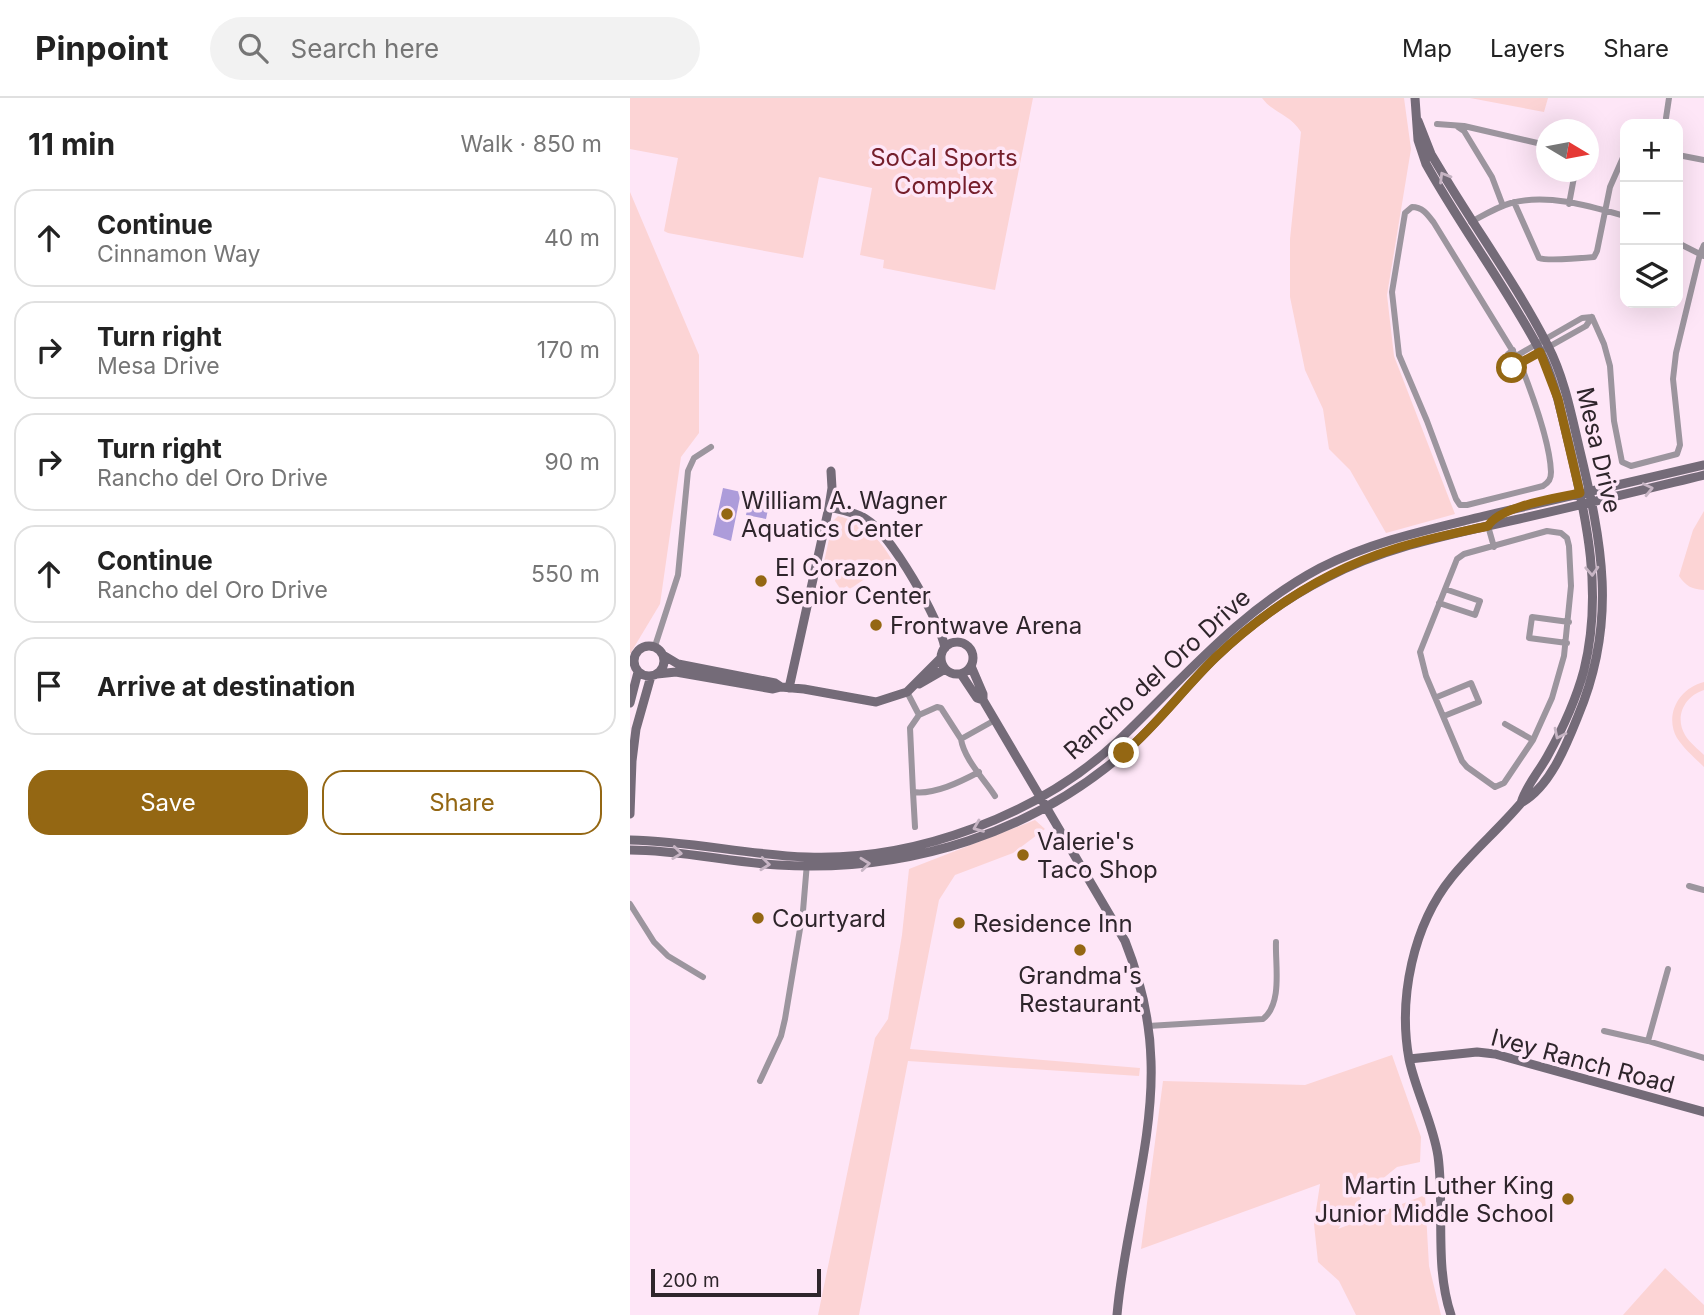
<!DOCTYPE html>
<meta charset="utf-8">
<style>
body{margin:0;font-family:Inter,sans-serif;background:#f2f2f2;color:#222}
.controls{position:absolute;right:21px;top:21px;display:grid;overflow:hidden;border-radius:14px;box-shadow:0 7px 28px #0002}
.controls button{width:63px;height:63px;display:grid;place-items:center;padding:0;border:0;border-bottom:2px solid #e0e0e0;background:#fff;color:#222;font:35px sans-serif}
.compass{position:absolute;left:906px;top:21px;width:63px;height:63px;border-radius:50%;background:#fff;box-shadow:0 7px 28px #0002;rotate:100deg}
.scale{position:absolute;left:21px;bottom:18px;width:170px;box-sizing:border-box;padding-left:7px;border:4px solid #2e252b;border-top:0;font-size:19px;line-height:24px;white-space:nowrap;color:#2e252b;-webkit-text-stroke:5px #fee6f7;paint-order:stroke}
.stop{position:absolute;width:21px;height:21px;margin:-16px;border:5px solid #946713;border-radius:50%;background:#fff}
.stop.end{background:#946713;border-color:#fff;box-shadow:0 2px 7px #0008}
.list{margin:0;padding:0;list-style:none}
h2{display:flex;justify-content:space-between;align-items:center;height:91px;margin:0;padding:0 28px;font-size:30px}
h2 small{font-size:23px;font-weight:400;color:#767676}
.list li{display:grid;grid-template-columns:46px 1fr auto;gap:21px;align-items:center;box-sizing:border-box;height:98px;margin:0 14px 14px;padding:0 14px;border:2px solid #e0e0e0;border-radius:21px}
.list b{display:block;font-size:26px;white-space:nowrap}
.list p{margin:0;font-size:23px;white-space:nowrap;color:#767676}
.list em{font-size:23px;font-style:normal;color:#767676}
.actions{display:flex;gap:14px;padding:21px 28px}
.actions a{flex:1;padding:16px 0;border:2px solid #946713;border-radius:21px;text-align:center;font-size:24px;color:#946713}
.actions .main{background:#946713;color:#fff}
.icon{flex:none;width:38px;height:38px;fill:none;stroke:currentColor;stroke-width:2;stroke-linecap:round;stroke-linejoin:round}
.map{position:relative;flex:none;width:1074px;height:1217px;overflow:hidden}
header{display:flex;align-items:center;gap:42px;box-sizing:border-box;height:98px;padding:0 35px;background:#fff;border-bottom:2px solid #e0e0e0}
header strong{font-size:33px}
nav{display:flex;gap:38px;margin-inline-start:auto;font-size:24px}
.search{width:490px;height:63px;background:#f2f2f2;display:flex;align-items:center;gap:18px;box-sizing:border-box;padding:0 24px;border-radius:38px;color:#767676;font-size:26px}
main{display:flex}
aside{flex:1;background:#fff}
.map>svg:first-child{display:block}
.green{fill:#fcd4d5}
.water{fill:#ad9cda}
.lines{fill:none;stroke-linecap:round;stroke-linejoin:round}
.street{stroke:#9c959e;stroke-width:6}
.secondary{stroke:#746b78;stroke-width:9}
.oneway{stroke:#c7b5c4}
.route{stroke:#946713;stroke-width:9}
.poi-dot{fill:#946713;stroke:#fee6f7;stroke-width:2.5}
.labels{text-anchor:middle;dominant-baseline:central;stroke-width:7;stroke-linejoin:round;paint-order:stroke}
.park-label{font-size:24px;fill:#751e2b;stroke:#fee6f7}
.street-label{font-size:24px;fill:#2e252b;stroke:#fee6f7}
.poi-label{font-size:24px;fill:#2e252b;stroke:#fee6f7;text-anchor:start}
</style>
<header>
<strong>Pinpoint</strong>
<div class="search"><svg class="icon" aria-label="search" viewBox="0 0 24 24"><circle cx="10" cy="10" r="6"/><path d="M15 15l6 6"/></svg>Search here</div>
<nav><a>Map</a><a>Layers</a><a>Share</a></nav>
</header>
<main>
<aside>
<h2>11 min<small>Walk · 850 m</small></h2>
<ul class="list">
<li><svg class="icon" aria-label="ahead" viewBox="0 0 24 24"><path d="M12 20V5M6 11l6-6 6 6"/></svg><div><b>Continue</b><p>Cinnamon Way</p></div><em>40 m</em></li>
<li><svg class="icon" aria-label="right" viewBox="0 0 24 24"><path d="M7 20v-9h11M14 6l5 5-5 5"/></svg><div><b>Turn right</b><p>Mesa Drive</p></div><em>170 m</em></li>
<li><svg class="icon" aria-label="right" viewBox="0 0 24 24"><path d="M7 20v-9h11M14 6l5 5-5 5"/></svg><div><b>Turn right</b><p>Rancho del Oro Drive</p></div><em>90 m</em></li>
<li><svg class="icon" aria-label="ahead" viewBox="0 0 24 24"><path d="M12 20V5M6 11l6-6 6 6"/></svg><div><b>Continue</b><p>Rancho del Oro Drive</p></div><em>550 m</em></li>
<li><svg class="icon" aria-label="arrive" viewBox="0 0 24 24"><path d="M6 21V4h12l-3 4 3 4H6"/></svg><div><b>Arrive at destination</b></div></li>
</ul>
<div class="actions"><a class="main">Save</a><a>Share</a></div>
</aside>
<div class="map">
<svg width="1074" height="1217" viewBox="0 0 1074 1217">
<rect width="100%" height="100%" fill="#fee6f7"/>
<!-- green -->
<path class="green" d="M0 0H403L365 192 253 170 254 162 230 157 242 90 189 79 173 160 38 135 34 133 48 60 0 51Z
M632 0H774L781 51 757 197 764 258 825 416 756 435 720 372 699 351 693 311 675 272 660 199V141L671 34C660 16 643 15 632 0Z
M840 0H918L914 14Z
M0 94 69 257V335L51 359 30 506 0 556Z
M1074 413V492C1061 491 1056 488 1049 478L1063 432Z
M208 418C234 424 249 440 262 462L223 489 219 491 217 488 211 492 205 483 206 477 192 473 203 423Z
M1074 584V592C1055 598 1044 618 1055 637 1060 645 1068 651 1074 657V669C1065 660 1054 651 1047 640 1034 617 1049 590 1074 584Z
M405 722 415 731 383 755 325 777 309 802 280 951 510 970 509 978 278 963 229 1217H188L245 940 258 921 272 837 279 771Z
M762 957 791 1039 790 1064 767 1069 734 1096 708 1131 795 1097 799 1168 811 1217H726L709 1183 688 1164 684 1126 690 1086 511 1151 533 983 675 987Z
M1035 1170 1074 1207V1217H993Z"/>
<!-- water -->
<path class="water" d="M93 390 111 394 101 443 83 437Z
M120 398 140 402 136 421 116 417Z"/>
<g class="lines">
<!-- street -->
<path class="street" d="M1036 20 1039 0
M807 26 834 28 916 47
M828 29 834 33 862 79 873 108
M1048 57 1074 62
M884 104 909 160C917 163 953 160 964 159L967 153 980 89 995 55
M939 106 945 74
M782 109C793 109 798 117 804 125L890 265C901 293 920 344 921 374 921 381 919 384 913 388L837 407H830L826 401 797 323 769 257 762 194 775 115Z
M841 124C854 117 867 109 881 105 917 95 960 108 995 118
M1048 145 1074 158
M962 219 974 246 980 268 984 323 992 364 1001 368 1047 356 1050 347 1043 281 1046 255 1070 156 1074 147
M883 252 878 256 875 264 882 270 891 268
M886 258 952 220 962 219
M890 265 956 228 962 219
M858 428 864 449
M917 433 931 435 937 440 939 448 941 488 934 558 922 600 903 642 874 685 865 689 837 669 832 663 796 578 790 554 827 461 834 456Z
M809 505 845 517 850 503 815 491
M937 545 899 540 902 519 939 524
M25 548 48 477 58 373 64 360 81 349
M277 594 289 617 280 630 283 694C304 697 330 684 349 674
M807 599 841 585 849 604 814 618
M289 617 307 609 311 610 331 641 365 622
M875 626 903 642
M331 641C334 661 354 681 365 698
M283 694 285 729
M1059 788 1074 792
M0 806 24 844 38 858 73 879
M518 928 633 921C653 905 645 867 646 844
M974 933 1018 943 1074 960
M1018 943 1038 871
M130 983 151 938 155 921 173 813 177 765"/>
<!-- secondary -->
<path class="secondary" d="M785 0 788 42 796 66C831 129 875 187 909 251 925 281 931 315 939 347 957 422 973 495 954 572 946 602 932 632 917 659 908 675 896 688 891 705
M788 23 801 56 813 76C847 133 888 189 918 248 934 279 941 315 949 349 972 444 988 523 948 618 936 648 920 689 891 705 869 731 843 753 822 779 783 827 768 900 779 961 786 994 803 1025 808 1058 815 1110 804 1167 821 1217
M199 409C212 412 225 414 236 421 261 436 310 522 315 550
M311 560a16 16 0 1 1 32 0a16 16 0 1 1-32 0Z
M4 563a15 15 0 1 1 30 0a15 15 0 1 1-30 0Z
M33 557 48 566 145 585 151 589
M341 568 353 596V602L495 843C510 881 520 923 521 963 524 1045 494 1134 487 1217
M27 576 46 574 143 591 151 589 174 591 246 604 277 594 311 560
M331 576 347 600 353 602
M289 586 315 571
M159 590 199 409 202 390 201 373
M0 605 8 574
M0 716 2 663 6 631 21 578
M0 742C60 743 118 757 177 759 286 763 409 717 488 643 553 581 609 513 690 470 743 443 797 432 854 418 927 401 1001 384 1074 367
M0 752C50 752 98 764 148 767 278 775 407 735 504 646 533 619 557 587 585 560 618 528 655 501 696 480 757 448 823 436 889 421 951 407 1012 392 1074 377
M779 961 847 954 865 956 1074 1014"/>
</g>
<!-- one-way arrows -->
<defs><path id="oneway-chevron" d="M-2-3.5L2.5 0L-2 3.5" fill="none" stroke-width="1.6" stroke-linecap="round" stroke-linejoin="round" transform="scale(1.75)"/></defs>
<g class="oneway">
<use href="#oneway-chevron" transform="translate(814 79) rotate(-121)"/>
<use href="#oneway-chevron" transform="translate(1018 391) rotate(-13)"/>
<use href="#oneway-chevron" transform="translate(962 473) rotate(87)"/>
<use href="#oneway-chevron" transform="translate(929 636) rotate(116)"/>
<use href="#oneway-chevron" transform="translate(348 729) rotate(158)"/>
<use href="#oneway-chevron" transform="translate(47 755) rotate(7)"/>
<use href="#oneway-chevron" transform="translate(135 766) rotate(6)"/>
<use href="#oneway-chevron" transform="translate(235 766) rotate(-6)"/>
</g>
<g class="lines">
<!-- route -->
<path class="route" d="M494 655C528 626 554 590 586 559 637 511 697 472 764 451 795 441 826 435 858 428 870 408 927 400 950 395L928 301 910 254 890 265 891 268 882 270"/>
</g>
<!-- markers -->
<g class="poi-dot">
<circle cx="97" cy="416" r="7"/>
<circle cx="131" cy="483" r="7"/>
<circle cx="246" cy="527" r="7"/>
<circle cx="393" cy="757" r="7"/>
<circle cx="128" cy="820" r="7"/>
<circle cx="329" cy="825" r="7"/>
<circle cx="450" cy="852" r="7"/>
<circle cx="938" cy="1101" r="7"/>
</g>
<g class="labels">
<!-- park labels -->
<g class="park-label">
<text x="314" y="59">SoCal Sports<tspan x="314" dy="28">Complex</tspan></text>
</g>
<!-- street labels -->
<g class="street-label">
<text transform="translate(969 352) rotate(77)">Mesa Drive</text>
<text transform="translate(527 576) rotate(-42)">Rancho del Oro Drive</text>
<text transform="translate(953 963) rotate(15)">Ivey Ranch Road</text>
</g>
<!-- poi labels -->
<g class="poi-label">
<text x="111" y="402">William A. Wagner<tspan x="111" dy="28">Aquatics Center</tspan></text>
<text x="145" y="469">El Corazon<tspan x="145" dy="28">Senior Center</tspan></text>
<text x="260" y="527">Frontwave Arena</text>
<text x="407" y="743">Valerie's<tspan x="407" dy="28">Taco Shop</tspan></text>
<text x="142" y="820">Courtyard</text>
<text x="343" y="825">Residence Inn</text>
<text x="450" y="877" text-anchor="middle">Grandma's<tspan x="450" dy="28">Restaurant</tspan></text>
<text x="924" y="1087" text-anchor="end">Martin Luther King<tspan x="924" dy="28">Junior Middle School</tspan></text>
</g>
</g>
</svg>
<div class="controls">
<button>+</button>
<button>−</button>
<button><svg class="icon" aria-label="layers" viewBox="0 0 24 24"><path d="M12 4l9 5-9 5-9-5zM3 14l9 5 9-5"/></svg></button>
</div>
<svg class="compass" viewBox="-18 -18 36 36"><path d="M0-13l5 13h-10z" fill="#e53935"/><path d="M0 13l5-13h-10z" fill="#767676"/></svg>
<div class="scale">200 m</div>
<div class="stop" style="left:882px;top:270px"></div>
<div class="stop end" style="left:494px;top:655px"></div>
</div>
</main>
